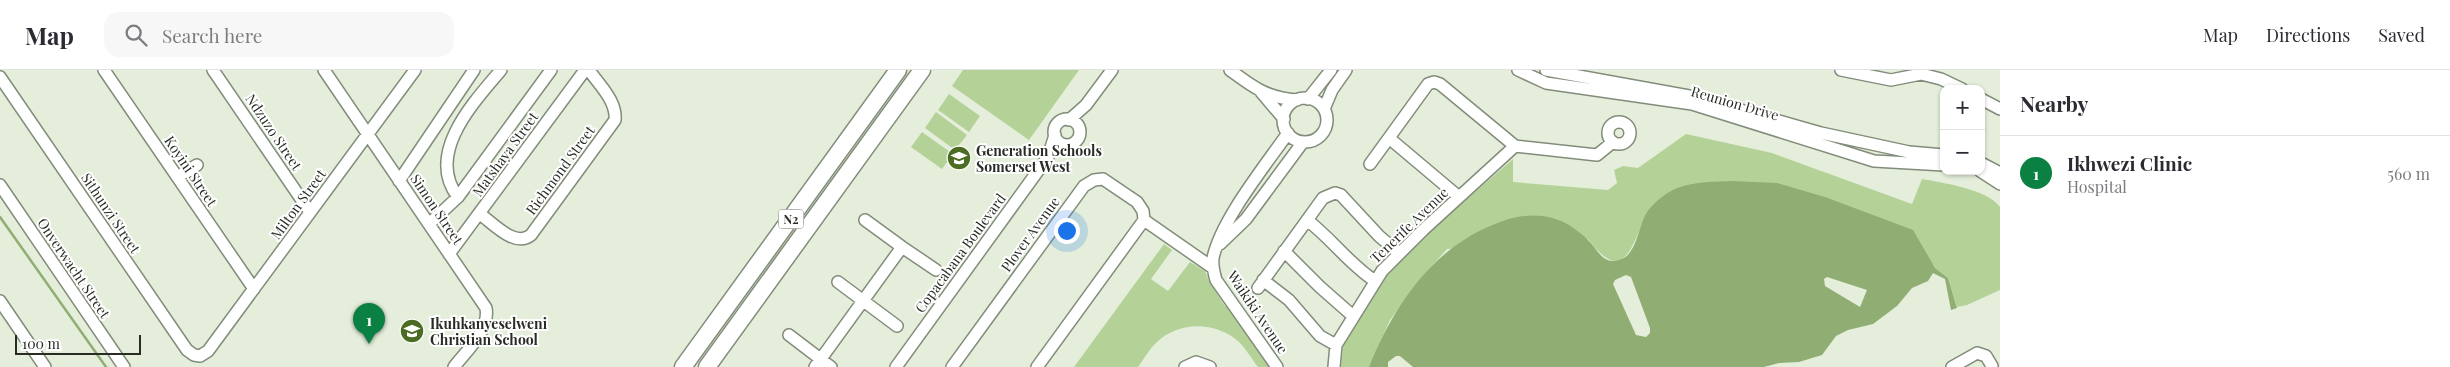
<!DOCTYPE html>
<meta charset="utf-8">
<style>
body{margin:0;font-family:"Playfair Display",serif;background:#f7f7f7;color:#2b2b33}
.controls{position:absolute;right:15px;top:15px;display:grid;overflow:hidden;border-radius:10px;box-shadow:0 1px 4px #0004}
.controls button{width:45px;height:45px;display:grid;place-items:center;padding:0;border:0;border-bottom:1px solid #e1e1e2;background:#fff;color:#2b2b33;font:25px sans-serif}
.scale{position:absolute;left:15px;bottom:12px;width:126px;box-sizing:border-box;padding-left:5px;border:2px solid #282c24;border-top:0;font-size:14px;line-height:18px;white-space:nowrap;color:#282c24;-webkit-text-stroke:4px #fff;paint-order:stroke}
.you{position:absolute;left:1066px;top:160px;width:18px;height:18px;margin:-12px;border:4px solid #fff;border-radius:50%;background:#1a73e8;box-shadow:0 0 0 8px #1a73e833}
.badge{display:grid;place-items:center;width:32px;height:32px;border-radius:50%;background:#0b8043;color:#fff;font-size:16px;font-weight:700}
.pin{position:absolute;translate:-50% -41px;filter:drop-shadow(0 1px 2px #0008)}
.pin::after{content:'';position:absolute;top:26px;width:18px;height:15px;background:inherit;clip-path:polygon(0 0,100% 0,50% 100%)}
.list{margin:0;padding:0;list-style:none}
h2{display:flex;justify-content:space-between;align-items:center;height:65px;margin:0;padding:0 20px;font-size:21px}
h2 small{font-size:16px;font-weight:400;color:#7c7c81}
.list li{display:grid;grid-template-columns:32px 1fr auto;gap:15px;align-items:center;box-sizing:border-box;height:75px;padding:0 20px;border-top:1px solid #e1e1e2}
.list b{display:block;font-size:19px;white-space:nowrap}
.list p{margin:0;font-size:16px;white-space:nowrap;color:#7c7c81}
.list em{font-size:16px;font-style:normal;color:#7c7c81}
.icon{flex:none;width:28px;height:28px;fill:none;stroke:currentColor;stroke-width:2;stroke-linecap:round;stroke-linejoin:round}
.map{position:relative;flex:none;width:2000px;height:297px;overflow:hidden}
header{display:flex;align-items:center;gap:30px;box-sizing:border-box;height:70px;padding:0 25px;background:#fff;border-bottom:1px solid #e1e1e2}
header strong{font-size:24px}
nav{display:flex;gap:28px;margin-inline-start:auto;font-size:18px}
.search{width:350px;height:45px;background:#f7f7f7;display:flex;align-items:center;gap:12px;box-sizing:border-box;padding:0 18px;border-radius:15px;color:#7c7c81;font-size:19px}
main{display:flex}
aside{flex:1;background:#fff}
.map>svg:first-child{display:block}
.green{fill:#b4d298}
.water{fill:#90ae73;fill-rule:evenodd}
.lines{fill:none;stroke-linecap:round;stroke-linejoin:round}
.stream{stroke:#90ae73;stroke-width:2.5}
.minor-casing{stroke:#828c7a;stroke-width:14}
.highway-casing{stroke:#828c7a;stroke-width:19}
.minor{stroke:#fff;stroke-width:11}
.highway{stroke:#fff;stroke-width:16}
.labels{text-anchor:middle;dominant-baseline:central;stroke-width:4;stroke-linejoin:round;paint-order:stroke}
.shield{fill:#fff;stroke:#686b66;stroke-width:1}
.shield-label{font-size:12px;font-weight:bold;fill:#282c24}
.street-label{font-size:14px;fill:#282c24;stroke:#fff}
.poi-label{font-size:14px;font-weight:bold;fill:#282c24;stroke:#fff;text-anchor:start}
</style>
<header>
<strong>Map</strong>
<div class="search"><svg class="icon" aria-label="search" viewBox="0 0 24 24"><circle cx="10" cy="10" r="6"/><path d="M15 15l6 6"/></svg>Search here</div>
<nav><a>Map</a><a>Directions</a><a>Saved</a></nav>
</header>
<main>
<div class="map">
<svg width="2000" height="297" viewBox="0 0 2000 297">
<rect width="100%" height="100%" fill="#e4eedb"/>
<!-- green -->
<path class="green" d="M963 0H1079L1029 70 952 16Z
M949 24 980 46 969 62 938 40Z
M936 42 967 65 955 80 925 58Z
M922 62 953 84 942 99 911 77Z
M1686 64 1772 83 1912 134 1922 109C1943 113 1987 119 2000 137V220L1967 235 1957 237 1948 208 1935 198 1929 190 1647 142C1632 176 1624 217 1588 169L1447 179 1421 208 1390 250 1369 297H1341L1343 276 1385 206 1415 174 1513 89V112L1608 120 1617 113 1614 100 1623 96 1638 98Z
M1164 174 1172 180 1151 209 1168 221 1190 192 1205 201 1209 211 1225 236H1228L1272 297H1258C1252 289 1246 279 1239 272 1216 251 1179 251 1157 272 1149 279 1144 289 1138 297H1074Z"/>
<!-- water -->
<path class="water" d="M1732 111 1777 113 1825 127 1913 160 1935 198 1948 208 1957 238 1951 240 1945 209 1933 203 1928 211 1912 218 1897 236 1873 254 1848 260 1836 266 1822 285 1799 292 1779 293 1764 297H1413L1400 286H1396L1388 292V297H1369C1395 233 1435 174 1503 151 1525 143 1549 143 1569 155 1575 159 1582 164 1587 169 1598 179 1602 195 1619 190 1637 186 1638 156 1647 142 1651 136 1660 128 1666 124 1685 111 1711 112 1732 111ZM1626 205 1631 207 1650 258V263L1646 267 1636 265 1613 214 1615 210ZM1827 207 1867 220 1860 237 1825 216 1824 209Z"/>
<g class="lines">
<!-- stream -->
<path class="stream" d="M0 147 106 297"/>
<!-- minor casing -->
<g class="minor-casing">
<path id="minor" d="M104 0 254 219
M213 0 310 142
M324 0 486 238C490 260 467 280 454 297
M1230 0C1253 17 1267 28 1297 30
M1518 0 1546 13 1692 34 1874 91 1944 95
M1546 0 1689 26
M1841 0 1891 10 1921 4 1941 9 1962 19
M0 7 187 280 194 285 200 286 208 281 415 0
M1261 22 1284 49
M1283 50a22 22 0 1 1 44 0a22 22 0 1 1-44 0Z
M1308 29 1331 0
M1981 29 2000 39
M1705 30 1821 63 1909 82 1944 85
M1324 39 1332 20 1346 0
M1054 62a13 13 0 1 1 26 0a13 13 0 1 1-26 0Z
M1069 50 1086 35 1112 0
M1608 63a11 11 0 1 1 22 0a11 11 0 1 1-22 0Z
M1389 68 1459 127
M1981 93 2000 103
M1370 94 1428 14 1434 12 1440 14 1515 76 1597 85 1613 72
M1980 101 2000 114
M177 107 197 95
M399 111 474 0
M0 115 124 297
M458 127C425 84 473 33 501 0
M480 144C494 154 515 178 531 165L615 50C617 31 599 15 589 0
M865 150 902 177
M1144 150 1213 198
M1307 150C1332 169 1349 194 1375 211
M429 154 458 127 551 0
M1220 174 1246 149 1303 72
M1284 181 1320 217 1353 246
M449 184 585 0
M1263 210 1289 230 1320 266 1336 275
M838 212 897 256
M1258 218 1323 128 1335 123 1341 125 1379 166 1399 183
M0 231 45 297
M789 265 831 297
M815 297 902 177 936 200
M896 297 1048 87 1055 65
M952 297 1084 116 1094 110 1103 109 1137 132 1143 141 1144 150 1037 297
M1185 297 1196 292 1210 297
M1277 297 1216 210C1214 203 1212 196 1213 188 1221 150 1265 96 1288 63
M1334 297 1336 275 1382 201 1423 160 1515 76
M1952 297 1977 283 1986 286 1992 296"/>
</g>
<!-- highway casing -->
<g class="highway-casing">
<path id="highway" d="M683 297 898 0
M707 297 922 0"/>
</g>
<!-- minor -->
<use href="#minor" class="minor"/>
<!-- highway -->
<use href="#highway" class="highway"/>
</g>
<!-- icons -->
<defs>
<g id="school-disc" transform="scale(1.25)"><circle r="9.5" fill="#4b6c22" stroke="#fff"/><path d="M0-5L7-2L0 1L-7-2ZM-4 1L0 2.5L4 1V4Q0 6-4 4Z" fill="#fff"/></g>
</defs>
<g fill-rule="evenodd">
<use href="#school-disc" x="959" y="88"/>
<use href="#school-disc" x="412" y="261"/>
</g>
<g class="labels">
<!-- shield labels -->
<rect class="shield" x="778.5" y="139.5" width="25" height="19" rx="4"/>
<g class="shield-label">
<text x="791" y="149">N2</text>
</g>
<!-- street labels -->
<g class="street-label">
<text transform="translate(1735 33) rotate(16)">Reunion Drive</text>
<text transform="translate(274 62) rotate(56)">Ndzuzo Street</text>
<text transform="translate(505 84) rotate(-54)">Matshaya Street</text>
<text transform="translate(560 100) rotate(-54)">Richmond Street</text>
<text transform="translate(191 101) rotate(56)">Koyini Street</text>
<text transform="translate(298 134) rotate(-54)">Milton Street</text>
<text transform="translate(437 139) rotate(56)">Simon Street</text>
<text transform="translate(111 143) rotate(56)">Sithunzi Street</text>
<text transform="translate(1409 155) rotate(-44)">Tenerife Avenue</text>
<text transform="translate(1030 164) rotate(-54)">Plover Avenue</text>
<text transform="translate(960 183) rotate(-54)">Copacabana Boulevard</text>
<text transform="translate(74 198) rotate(56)">Onverwacht Street</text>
<text transform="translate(1258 242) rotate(56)">Waikiki Avenue</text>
</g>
<!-- poi labels -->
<g class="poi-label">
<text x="976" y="80">Generation Schools<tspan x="976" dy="16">Somerset West</tspan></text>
<text x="430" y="253">Ikuhkanyeselweni<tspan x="430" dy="16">Christian School</tspan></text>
</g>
</g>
</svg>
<div class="controls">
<button>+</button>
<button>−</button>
</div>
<div class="scale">100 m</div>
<div class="you"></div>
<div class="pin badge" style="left:369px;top:274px">1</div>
</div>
<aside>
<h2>Nearby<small></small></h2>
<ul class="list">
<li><span class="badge">1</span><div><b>Ikhwezi Clinic</b><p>Hospital</p></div><em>560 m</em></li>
</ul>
</aside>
</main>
